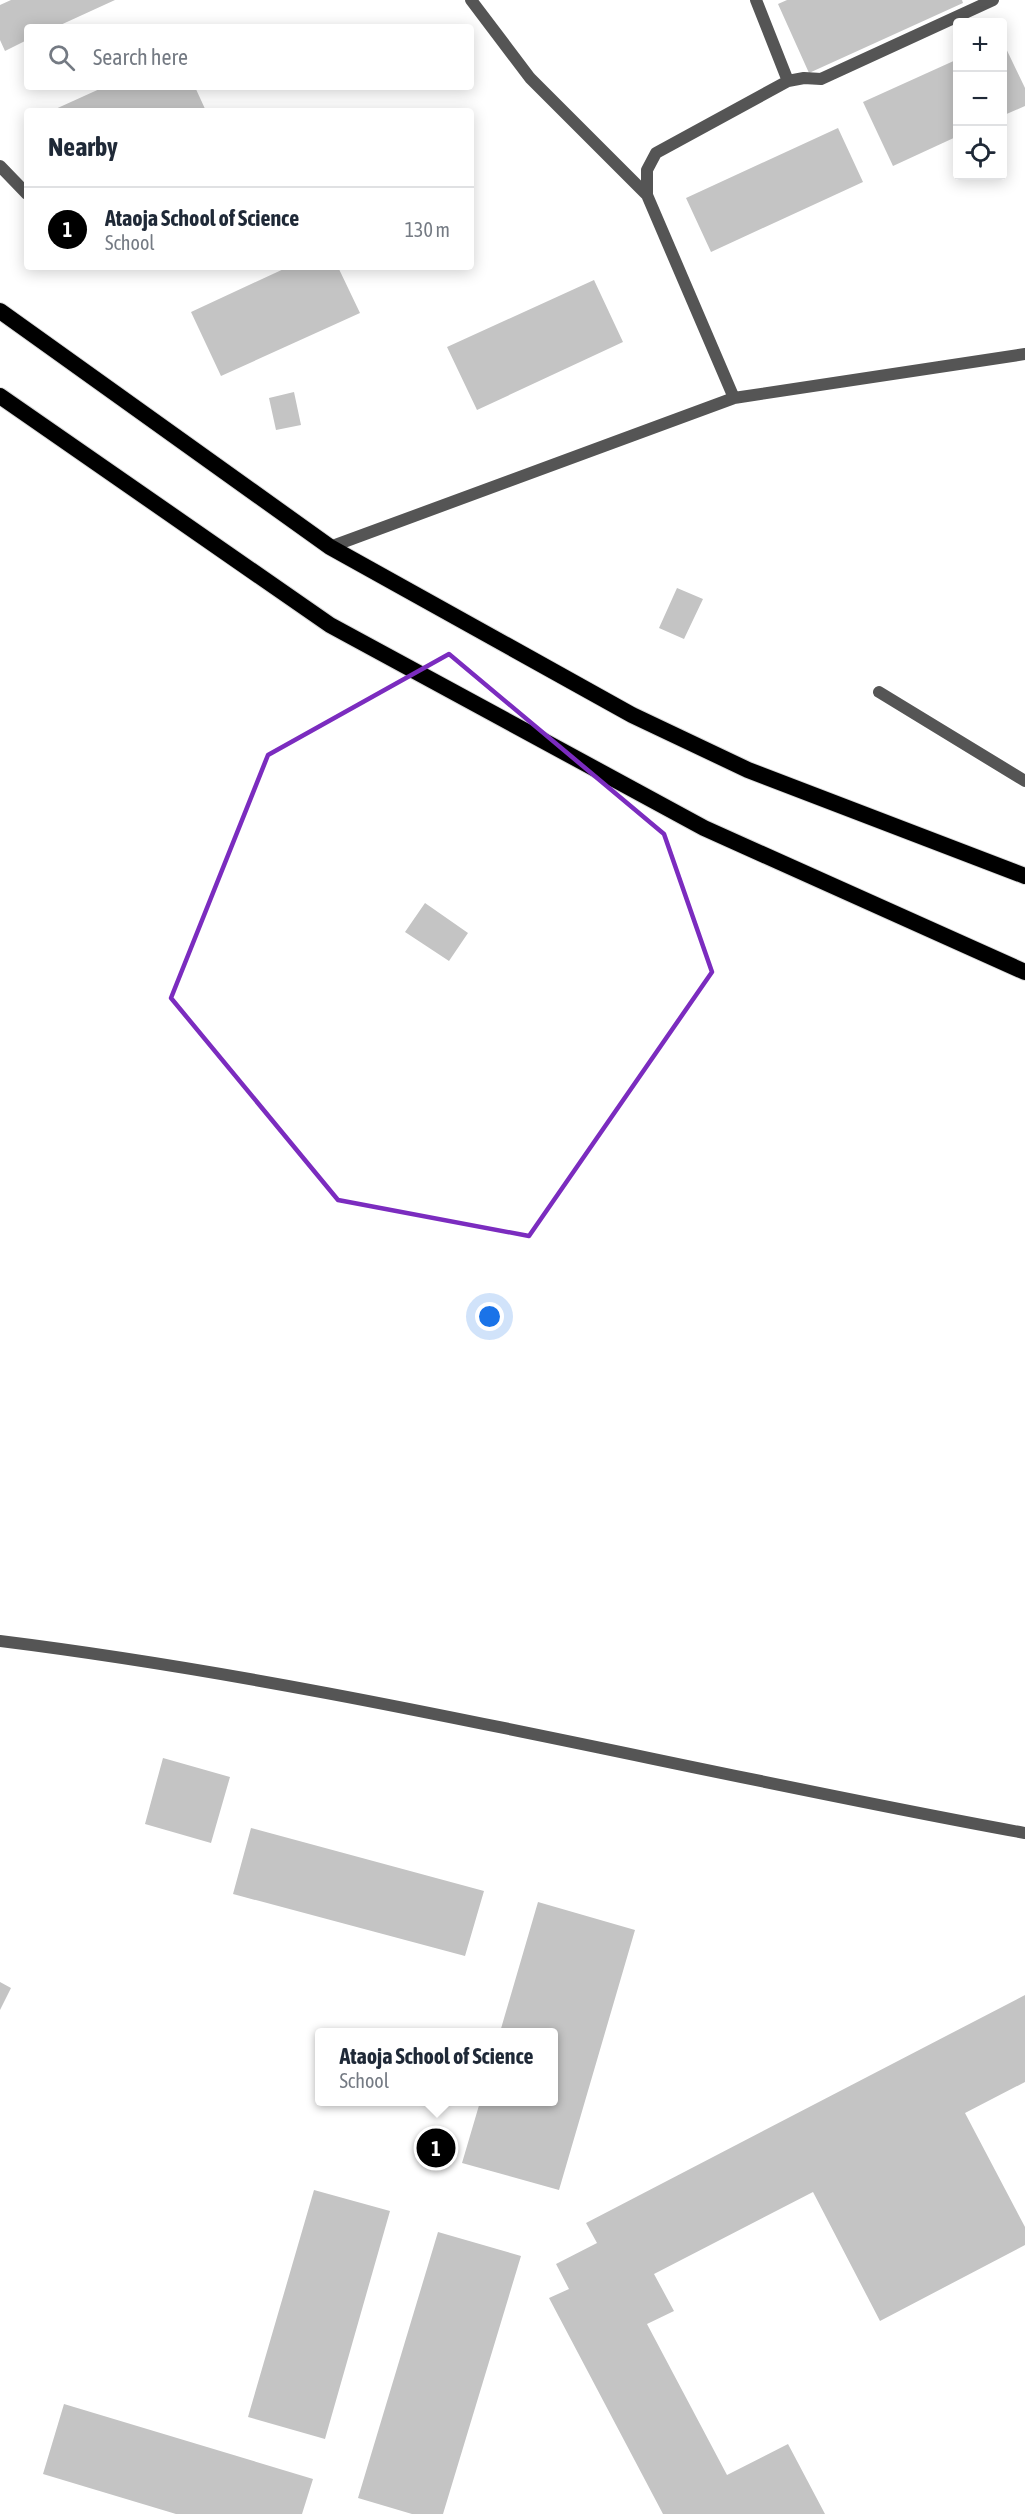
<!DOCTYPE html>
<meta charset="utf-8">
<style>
body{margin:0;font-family:"Asap Condensed",sans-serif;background:#f2f2f3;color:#1f2937}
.controls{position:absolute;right:18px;top:18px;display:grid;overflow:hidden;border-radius:6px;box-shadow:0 3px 15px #0003}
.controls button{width:54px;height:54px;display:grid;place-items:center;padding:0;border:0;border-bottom:2px solid #e0e1e3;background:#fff;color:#1f2937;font:30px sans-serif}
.you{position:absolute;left:490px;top:1317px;width:21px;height:21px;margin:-15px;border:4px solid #fff;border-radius:50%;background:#1a73e8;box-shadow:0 0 0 9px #1a73e833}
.badge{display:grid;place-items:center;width:39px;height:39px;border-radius:50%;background:#000;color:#fff;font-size:20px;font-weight:700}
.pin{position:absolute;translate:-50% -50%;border:3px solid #fff;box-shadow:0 2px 6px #0006}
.popup{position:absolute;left:315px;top:2028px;width:243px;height:78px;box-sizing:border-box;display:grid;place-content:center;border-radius:6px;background:#fff;filter:drop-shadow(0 2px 4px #0005);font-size:20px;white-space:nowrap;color:#747a83}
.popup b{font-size:22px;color:#1f2937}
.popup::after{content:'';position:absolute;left:50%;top:100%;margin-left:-12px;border:12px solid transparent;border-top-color:#fff}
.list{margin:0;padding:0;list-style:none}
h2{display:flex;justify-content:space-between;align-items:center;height:78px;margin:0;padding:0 24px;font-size:26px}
h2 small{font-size:20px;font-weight:400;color:#747a83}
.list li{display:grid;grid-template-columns:39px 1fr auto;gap:18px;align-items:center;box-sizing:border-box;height:84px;padding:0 24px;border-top:2px solid #e0e1e3}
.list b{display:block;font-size:22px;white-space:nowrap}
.list p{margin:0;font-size:20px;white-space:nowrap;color:#747a83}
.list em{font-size:20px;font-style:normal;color:#747a83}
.icon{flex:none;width:33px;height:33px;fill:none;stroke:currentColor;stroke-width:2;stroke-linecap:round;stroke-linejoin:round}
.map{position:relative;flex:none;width:1025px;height:2514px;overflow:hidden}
.search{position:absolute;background:#fff;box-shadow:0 3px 15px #0003;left:24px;top:24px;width:450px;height:66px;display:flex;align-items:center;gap:15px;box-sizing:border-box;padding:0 21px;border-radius:6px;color:#747a83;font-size:22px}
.panel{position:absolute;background:#fff;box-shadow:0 3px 15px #0003;left:24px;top:108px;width:450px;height:162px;border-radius:6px}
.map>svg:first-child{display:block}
.building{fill:#c4c4c4}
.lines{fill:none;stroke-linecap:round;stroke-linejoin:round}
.trunk-casing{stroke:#dbdbdb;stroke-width:18}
.service{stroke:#555;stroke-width:12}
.minor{stroke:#555;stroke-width:12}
.trunk{stroke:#000;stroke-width:16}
.marked{fill:none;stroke:#7b2cbf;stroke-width:4.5;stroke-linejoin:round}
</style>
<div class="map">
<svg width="1025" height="2514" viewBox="0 0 1025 2514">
<rect width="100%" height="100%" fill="#fff"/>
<!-- building -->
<path class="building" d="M11 0H115L56 27H27V40L5 51 0 40V5Z
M787 0H962L963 3 809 73 778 4Z
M1002 40 1025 88V106L1002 116Z
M958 59V136L893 166 863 102Z
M104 87H195L206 111H51Z
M838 128 863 182 711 252 686 198Z
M288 267H338L360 313 221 376 191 312Z
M594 280 623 342 477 410 447 347Z
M294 392 301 425 276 430 269 398Z
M677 588 703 599 684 639 659 628Z
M425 903 468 933 449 961 405 932Z
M163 1758 230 1777 211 1843 145 1824Z
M251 1828 484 1891 465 1956 233 1894Z
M538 1902 635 1930 559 2190 462 2163 480 2102H553V2032H500Z
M0 1982 11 1988 0 2010Z
M1025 1995V2082L965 2113 1025 2227V2245L880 2321 813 2192 654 2274 674 2311 647 2324 727 2475 788 2444 825 2514H663L549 2298 569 2289 556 2264 597 2243 586 2223Z
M314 2190 390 2211 325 2439 248 2417Z
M438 2232 521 2256 443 2514H412L358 2498Z
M64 2404 313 2479 302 2514H176L43 2474Z"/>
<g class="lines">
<!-- trunk casing -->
<g class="trunk-casing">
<path id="trunk" d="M0 311 330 547 632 715 748 770 1025 876
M0 396 330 625 704 828 1025 972"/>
</g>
<!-- service -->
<path class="service" d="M879 692 1025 781"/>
<!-- minor -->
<path class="minor" d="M471 0 530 78 647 195
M756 0 788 81
M0 166 27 194
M734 398 647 195V170L656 153 788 81 804 78 821 79 993 0
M330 547 734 398 1025 354
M0 1641C345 1684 683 1771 1025 1833"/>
<!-- trunk -->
<use href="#trunk" class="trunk"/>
</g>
<!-- marked area -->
<path class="marked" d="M449 654 664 834 712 972 529 1236 338 1200 171 998 268 755Z"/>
</svg>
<div class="controls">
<button>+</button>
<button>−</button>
<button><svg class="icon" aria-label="locate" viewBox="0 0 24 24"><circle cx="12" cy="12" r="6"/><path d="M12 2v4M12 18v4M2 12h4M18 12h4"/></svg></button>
</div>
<div class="you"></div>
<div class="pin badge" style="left:436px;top:2148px">1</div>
<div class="popup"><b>Ataoja School of Science</b>School</div>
<div class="search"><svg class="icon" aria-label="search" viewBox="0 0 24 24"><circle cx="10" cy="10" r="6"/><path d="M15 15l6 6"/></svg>Search here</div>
<section class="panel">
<h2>Nearby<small></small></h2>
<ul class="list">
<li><span class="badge">1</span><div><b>Ataoja School of Science</b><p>School</p></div><em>130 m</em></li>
</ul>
</section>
</div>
